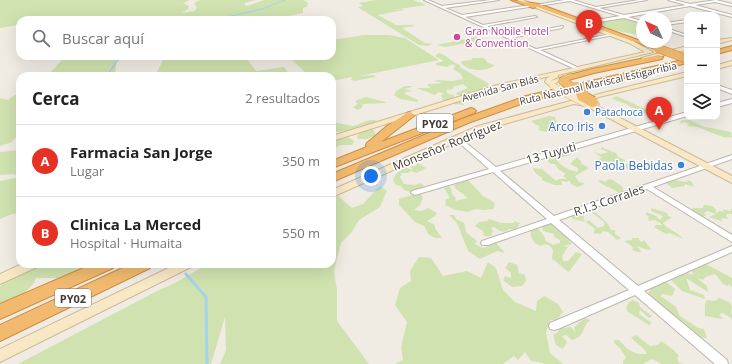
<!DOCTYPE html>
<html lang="es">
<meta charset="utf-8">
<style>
body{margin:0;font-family:"Open Sans",sans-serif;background:#f6f6f6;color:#222}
.controls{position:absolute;right:12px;top:12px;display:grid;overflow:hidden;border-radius:8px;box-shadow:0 4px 16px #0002}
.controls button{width:36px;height:36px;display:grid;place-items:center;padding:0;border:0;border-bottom:1px solid #e0e0e0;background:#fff;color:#222;font:20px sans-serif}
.compass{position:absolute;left:636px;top:12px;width:36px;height:36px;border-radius:50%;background:#fff;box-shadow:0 4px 16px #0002;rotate:315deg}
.you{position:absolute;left:371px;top:176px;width:14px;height:14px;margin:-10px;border:3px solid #fff;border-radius:50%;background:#1a73e8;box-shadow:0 0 0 6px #1a73e833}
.badge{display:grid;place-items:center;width:26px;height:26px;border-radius:50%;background:#e63125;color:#fff;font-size:13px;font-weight:700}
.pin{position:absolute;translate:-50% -33px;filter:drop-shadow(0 1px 2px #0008)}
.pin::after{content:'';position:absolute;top:21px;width:14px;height:12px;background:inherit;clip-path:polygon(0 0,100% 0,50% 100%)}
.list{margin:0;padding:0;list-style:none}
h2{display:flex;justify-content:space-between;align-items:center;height:52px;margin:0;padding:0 16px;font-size:17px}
h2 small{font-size:13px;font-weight:400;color:#767676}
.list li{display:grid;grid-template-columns:26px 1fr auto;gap:12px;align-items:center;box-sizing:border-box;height:72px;padding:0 16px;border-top:1px solid #e0e0e0}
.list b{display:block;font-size:15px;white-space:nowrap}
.list p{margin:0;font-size:13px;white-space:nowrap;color:#767676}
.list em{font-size:13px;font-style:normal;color:#767676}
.icon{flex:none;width:22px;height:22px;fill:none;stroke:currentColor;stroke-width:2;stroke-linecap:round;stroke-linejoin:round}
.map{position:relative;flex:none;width:732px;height:364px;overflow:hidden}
.search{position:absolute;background:#fff;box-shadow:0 4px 16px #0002;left:16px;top:16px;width:320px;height:44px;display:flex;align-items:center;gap:10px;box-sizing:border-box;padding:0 14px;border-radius:12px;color:#767676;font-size:15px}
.panel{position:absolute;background:#fff;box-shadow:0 4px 16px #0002;left:16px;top:72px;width:320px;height:196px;border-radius:12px}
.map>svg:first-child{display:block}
.green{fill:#d0e2b0}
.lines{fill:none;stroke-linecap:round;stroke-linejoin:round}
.stream-far2{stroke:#a5d3e9;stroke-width:1}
.stream-far1{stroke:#a5d3e9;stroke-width:1.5}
.stream{stroke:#a5d3e9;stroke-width:3}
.street-casing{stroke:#beb5ab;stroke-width:2}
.secondary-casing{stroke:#cdba97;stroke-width:2}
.highway-casing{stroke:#ce8d40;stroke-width:2}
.street{fill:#fff;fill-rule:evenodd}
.secondary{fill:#f9e8c6;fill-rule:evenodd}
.highway{fill:#f1ba6f;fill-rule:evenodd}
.secondary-bridge-far1-casing{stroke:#cdba97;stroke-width:7;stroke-linecap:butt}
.secondary-bridge-casing{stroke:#cdba97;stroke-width:9;stroke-linecap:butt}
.highway-bridge-far1-casing{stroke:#ce8d40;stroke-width:9;stroke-linecap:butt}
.highway-bridge-casing{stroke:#ce8d40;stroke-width:12;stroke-linecap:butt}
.secondary-bridge-far1{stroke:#f9e8c6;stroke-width:5.5}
.secondary-bridge{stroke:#f9e8c6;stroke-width:8}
.highway-bridge-far1{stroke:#f1ba6f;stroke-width:8}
.highway-bridge{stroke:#f1ba6f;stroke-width:10}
.hotel-dot{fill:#d1479c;stroke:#fff;stroke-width:1.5}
.shop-dot{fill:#3f7fe0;stroke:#fff;stroke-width:1.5}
.labels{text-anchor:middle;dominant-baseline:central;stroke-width:3;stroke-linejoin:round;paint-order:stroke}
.far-hotel-label{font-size:10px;fill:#b23c85;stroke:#fff;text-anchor:start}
.far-street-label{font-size:10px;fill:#423c35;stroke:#fff}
.far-shop-label{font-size:10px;fill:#366cbe;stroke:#fff;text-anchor:start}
.shield{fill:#fff;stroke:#7b7672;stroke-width:1}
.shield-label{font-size:11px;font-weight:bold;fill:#423c35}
.shop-label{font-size:12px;fill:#366cbe;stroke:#fff;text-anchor:end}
.street-label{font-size:12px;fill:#423c35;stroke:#fff}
</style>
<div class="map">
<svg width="732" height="364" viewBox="0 0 732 364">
<rect width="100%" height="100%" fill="#f0ece4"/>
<!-- green -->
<path class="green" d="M0 0H189L183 3 189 6 188 9 182 13 194 11 197 8 194 3 200 0H255L245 3V5L247 6 264 0H303L308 3 307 7 303 8V13L288 16 280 20H20V28L18 27 19 25 0 28Z
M376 0H413L426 5 386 11 403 9 404 10 378 15 396 25H413L414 26 402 28 425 43 433 44 427 46 419 45 359 8V7L363 6 359 3Z
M625 18 642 23V36L613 30 595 24 599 22Z
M364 35H389L405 38 439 60 359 76 374 75 376 77 355 81 351 80 352 77 332 81V76H309L291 59 292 56H332V40Z
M475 37 484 39V40L446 47 437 45Z
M439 53C447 55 451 62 460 65V67L489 84 486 88 482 89 486 94 484 96 486 98H475L477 99 473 102 466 100 463 101 464 105 453 104 468 95H457L456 93 468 88 463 84 453 87V89L446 90 448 94 454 95V97L448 100H441L443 99 441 95 444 94 442 93 438 92 435 95 419 89 417 88H431L428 86V84L443 83 435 81 436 80 452 81 463 79 461 74 453 69 455 66 452 64 447 67 436 65V63L444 61 435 56Z
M60 56H117L115 76H47L62 60Z
M165 56H245L256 71 284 67 291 76H155Z
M473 58H484L488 63 495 65C487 71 470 73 461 63L462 61 471 60Z
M405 86H412V87L404 89 413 91 405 92V94L418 100 417 102 400 99 394 95 396 91Z
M20 91V133L12 142 0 146V98L8 100Z
M616 96 652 112V114L650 115 637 110 624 103 612 99Z
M366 97 385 102 386 103 363 104 362 106V108L357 110 353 107 358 104 355 101Z
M549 116 555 117 556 121 564 127 565 129 557 133C550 130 545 133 538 130L540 128 538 125H536L531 121Z
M370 120H375L377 122 370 127 375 132V135L367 139H358L357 136 360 133 358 130 335 132 332 134V122L353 126Z
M682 120H690L702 126 731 132 732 137C723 140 706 129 697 127 693 126 690 127 687 126L689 124 685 122 679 124Z
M348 137 353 140 354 142 352 145H340L332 150V141Z
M601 147 616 153 618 157 625 160 624 163 632 166V168L629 170C621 165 615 164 606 161L607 163 598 161 595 159 603 158 593 152 601 154 608 152 601 149Z
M20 150V176L13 174 0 175V152Z
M564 151 570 155 556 159C562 167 568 170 578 172V168L570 164 577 157 582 162 580 163 589 168 575 176 579 182 584 183 583 185 577 187 571 184 569 180 568 182 562 181V185H554L542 180V177C538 176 534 172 533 168L542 169 556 181 559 179H567L563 176 566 174 558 169 555 164H551L545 159 550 155Z
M418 163 426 168 417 173 410 171 409 173H402L400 177 404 184 415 185 421 183 424 186 410 192 404 190 401 186 396 185 393 180C396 173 400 168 408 168L409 169 413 170 410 166H417L415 164Z
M20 177V213L12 214 0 219V181Z
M611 179C617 183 623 185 624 192L620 194C613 188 605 187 598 181L601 180 606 182 607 181 606 180Z
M468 180 483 196 495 203 493 209 484 210 475 209 468 212 456 210 445 205 446 199H449V196L444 188 449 186 451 188 452 194 456 198 455 201 468 198 455 188 454 185Z
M675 180 687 182 688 180 692 182 694 187 685 184V186L672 188 666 183Z
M380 186 387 191 380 207 359 220 352 232 341 243 334 271 337 290V321L369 364H220L226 350 225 317 211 364H18L157 291 175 283 208 264H332V199L338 196 352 208 363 204Z
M421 194 423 198 420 205 414 210 422 211 428 208 437 213 435 216 427 221 435 225V228L442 238H435L428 234 424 226 415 222 399 205V199L408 196Z
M704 205C711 205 717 206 716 214L719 211 725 212 722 209 731 211V209H732V214H727L726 216 728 219 721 218 722 221H721L709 217 716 214 708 211 703 213 707 215 701 217 692 210 693 208H703Z
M651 208 667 213 668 216 672 217 663 223C668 230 678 232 683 239L670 233 666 234 654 227 656 225H663L655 220 649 221 648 217H650L646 215V212L656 216 660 220 663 216 651 211Z
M590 211H594L608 224 611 230H615V234L621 238 617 240 608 232 603 231 601 234 593 233 595 229 586 222 573 219 571 217C574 213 578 213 583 214L584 218 583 219 586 222 589 220 598 228 604 226V222Z
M449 215H454L456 219 464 223 466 232 477 241 475 244 483 248 496 243 505 253 497 251 480 259 468 251 457 223Z
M489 219 501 223H514V221L520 223 516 230 509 229C503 234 499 231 494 227L491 228 493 231 491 236H484L483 231 475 226 479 222 487 221Z
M543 223 552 224 557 229H561L572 244 563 246 568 247 562 256 563 261H568L576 252 582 254 569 272C562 268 559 263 552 259L553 250 549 245 544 244 541 246C533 244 530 238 531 230L538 228 544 236 546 241 553 245 560 243V240L554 237V234L543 231 542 226Z
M633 238H638L641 242 644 240 651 249 648 250 637 246 642 252H637L632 250 633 247 624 241 631 240Z
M419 257 431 258 443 276 467 271 481 278 488 262 496 268 503 290 515 302 536 311 537 301 544 296 558 304 563 312 557 320H550L546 333 550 353 563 364H543L544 363 531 361 525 352 518 360 514 356 503 364H395L403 360 401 347 407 322 395 305 400 288 411 281 410 271Z
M509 262 517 265 519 273 525 275 526 281 522 286 512 287 503 280 505 276 511 278V273L505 268Z
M31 264H93L87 270 58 278H36C31 292 13 300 0 305V287L2 284 0 285V278Z
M706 264 732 278V287L729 284 728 286 723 284 715 274 705 277 703 280 697 278 707 286 708 292 686 278 690 290 704 295 705 299 682 291 670 279 688 273 693 275 692 271 694 266Z
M665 281 675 289 672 296 662 294 661 296 676 307 680 316 698 328 704 329 707 338 698 337 648 296 650 288Z
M719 298 729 302 732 306 731 313 732 314V319L723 313 719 314 723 319C716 319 711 316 705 316V304L707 300 715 301Z
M633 300 639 303 640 307 652 316 649 318 640 310 639 314 652 323 649 325 628 312 626 308 629 302Z
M585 318 590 320C581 328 586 336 572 340L566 335 562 336 567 342 563 349 556 345 553 335 558 332 560 328 571 327 576 333 574 327Z
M636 335 650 346 658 345 661 341C668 346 674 349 679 356L677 358 679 363 683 364H662L652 359 643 364H623V361L626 358 620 348 614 343V340H619C628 350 633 355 647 354L644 349 631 338Z"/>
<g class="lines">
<!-- stream-far2 -->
<path class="stream-far2" d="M214 20 262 9 285 0"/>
<!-- stream-far1 -->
<path class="stream-far1" d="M107 76 116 62 123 56"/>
<!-- stream -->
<path class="stream" d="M186 274 206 297 207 364"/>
<!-- street casing -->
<g class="street-casing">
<path id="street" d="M424 0H428L442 6 490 0H499L445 8 462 15 530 5 529 7 465 17 483 25 535 16 537 17 487 26 508 36 563 26 562 28 511 38 536 49 611 34 613 35 540 50 577 67V68L575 69Z
M565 0H573L596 7 639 0H647L599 8 624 15 686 5 668 0H674L690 4 716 0 732 4V6L715 2 695 5 732 15V17L690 6 628 17 642 21V23L624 18 586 24 585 22 620 16 570 1 537 6 535 5Z
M687 20V22L666 25V23Z
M666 28 687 35V37L666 30Z
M717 85 732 90V94L717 88Z
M732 99V103L717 107V103Z
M687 112V116L500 171 554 216 732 155V159L653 187 732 235V242L647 189 559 220 638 286 732 246V252L644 291 727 360 728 364H715L635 295 558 329 554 330 550 329 549 326 550 323 629 290 551 223 488 245H482L481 243 482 241 547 219 493 172 415 195 411 193 412 191 489 169 456 140 455 139 456 138H460L496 167Z"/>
</g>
<!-- secondary casing -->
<g class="secondary-casing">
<path id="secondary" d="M517 0H523L532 4 529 5Z
M536 6 633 41 653 52 558 75V77L552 80 551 81 571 74 574 76 557 82 555 87H551L545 82 547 78 550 76 501 88 332 141V136L497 85 645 52 629 43 536 8Z
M732 38V40L717 44V40Z
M687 46V50L644 60 641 58Z
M732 61V65L717 69V65Z
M687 72V76L599 97 595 99 599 104 597 106 732 176V183L586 106 574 104 484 130 332 197V190L478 126 574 100 591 103 588 99 595 95Z
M22 264H39L37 267 0 284V274Z
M177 264H193L191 267 0 362V349Z"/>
</g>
<!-- highway casing -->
<g class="highway-casing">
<path id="highway" d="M511 0 539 4 660 48 655 49 538 7 533 8Z
M732 46V50L717 54V50Z
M659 55 663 57 662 59 594 73 565 81 561 79 562 77 592 69Z
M687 59V63L532 100 468 123 332 182V174L462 119 526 96Z
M471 108 474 109 476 111 474 113 332 168V161L367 147 366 145 367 143 387 126 407 113 410 112 415 115 381 142Z
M93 264H116L113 268 0 319V304Z
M131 264H153L150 268 0 341V325Z"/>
</g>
<!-- street -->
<use href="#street" class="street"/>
<!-- secondary -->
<use href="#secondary" class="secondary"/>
<!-- highway -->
<use href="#highway" class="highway"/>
<!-- secondary-bridge-far1 casing -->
<g class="secondary-bridge-far1-casing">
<path id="secondary-bridge-far1" d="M553 86 568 94"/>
</g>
<!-- secondary-bridge casing -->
<g class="secondary-bridge-casing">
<path id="secondary-bridge" d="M566 93 588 104"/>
</g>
<!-- highway-bridge-far1 casing -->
<g class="highway-bridge-far1-casing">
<path id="highway-bridge-far1" d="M657 48 687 59
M565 79 563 81 572 87H583
M581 94V92L584 91"/>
</g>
<!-- highway-bridge casing -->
<g class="highway-bridge-casing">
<path id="highway-bridge" d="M581 93 582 96 593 102"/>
</g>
<!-- secondary-bridge-far1 -->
<use href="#secondary-bridge-far1" class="secondary-bridge-far1"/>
<!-- secondary-bridge -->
<use href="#secondary-bridge" class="secondary-bridge"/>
<!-- highway-bridge-far1 -->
<use href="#highway-bridge-far1" class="highway-bridge-far1"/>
<!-- highway-bridge -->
<use href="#highway-bridge" class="highway-bridge"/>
</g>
<!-- markers -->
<circle class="hotel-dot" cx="457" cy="37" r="4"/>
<g class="shop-dot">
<circle cx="587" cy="112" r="4"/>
<circle cx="602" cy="126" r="4"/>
<circle cx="681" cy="165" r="4"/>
</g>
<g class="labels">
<!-- far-hotel labels -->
<g class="far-hotel-label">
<text x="465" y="31">Gran Nobile Hotel<tspan x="465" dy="12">&amp; Convention</tspan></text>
</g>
<!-- far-street labels -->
<g class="far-street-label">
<text transform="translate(598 83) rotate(-13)">Ruta Nacional Mariscal Estigarribia</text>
<text transform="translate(500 88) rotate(-15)">Avenida San Blás</text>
</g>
<!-- far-shop labels -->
<g class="far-shop-label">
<text x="595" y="112">Patachoca</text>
</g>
<!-- shield labels -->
<g class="shield">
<rect x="417" y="114" width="36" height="18" rx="3"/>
<rect x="55" y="289" width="36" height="18" rx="3"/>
</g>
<g class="shield-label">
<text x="435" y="123">PY02</text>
<text x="73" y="298">PY02</text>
</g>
<!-- shop labels -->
<g class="shop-label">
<text x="594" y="126">Arco Iris</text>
<text x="673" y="165">Paola Bebidas</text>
</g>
<!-- street labels -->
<g class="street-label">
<text transform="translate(447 145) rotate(-22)">Monseñor Rodríguez</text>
<text transform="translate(551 153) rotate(-16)">13 Tuyuti</text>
<text transform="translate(609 200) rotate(-19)">R.I.3 Corrales</text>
</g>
</g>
</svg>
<div class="controls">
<button>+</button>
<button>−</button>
<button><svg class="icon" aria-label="layers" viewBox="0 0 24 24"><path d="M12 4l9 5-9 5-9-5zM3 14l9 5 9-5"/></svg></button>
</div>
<svg class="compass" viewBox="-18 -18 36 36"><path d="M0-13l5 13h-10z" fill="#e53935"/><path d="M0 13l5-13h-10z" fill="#767676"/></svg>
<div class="you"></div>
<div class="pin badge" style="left:659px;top:130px">A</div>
<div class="pin badge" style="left:589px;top:43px">B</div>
<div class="search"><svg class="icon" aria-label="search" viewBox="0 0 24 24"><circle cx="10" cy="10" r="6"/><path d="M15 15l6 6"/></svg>Buscar aquí</div>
<section class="panel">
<h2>Cerca<small>2 resultados</small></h2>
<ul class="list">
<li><span class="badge">A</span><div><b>Farmacia San Jorge</b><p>Lugar</p></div><em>350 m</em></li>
<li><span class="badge">B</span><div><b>Clinica La Merced</b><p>Hospital · Humaita</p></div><em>550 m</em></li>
</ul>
</section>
</div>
